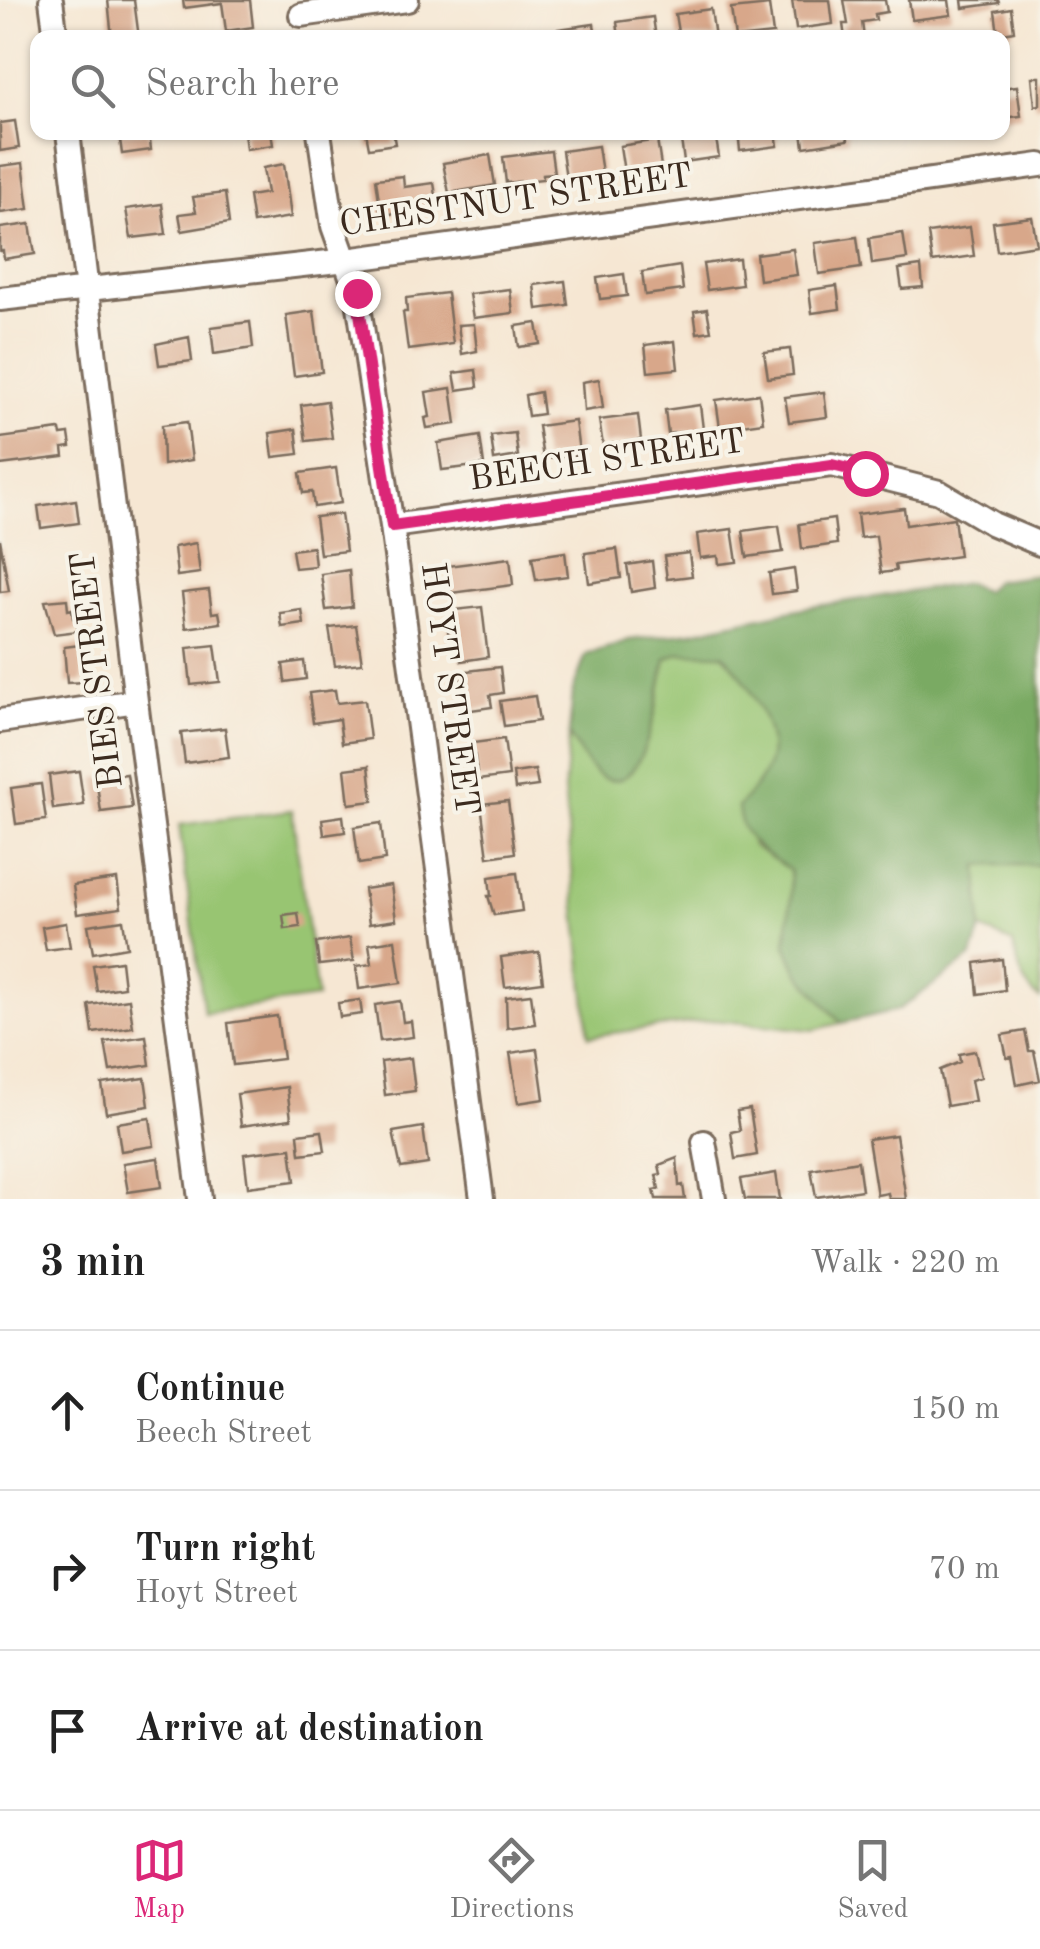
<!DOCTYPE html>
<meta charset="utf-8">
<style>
body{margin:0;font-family:"Old Standard TT",serif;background:#f6f6f6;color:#222}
.stop{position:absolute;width:30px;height:30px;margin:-22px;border:8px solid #db2777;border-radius:50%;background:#fff}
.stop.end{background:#db2777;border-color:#fff;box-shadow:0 2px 10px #0008}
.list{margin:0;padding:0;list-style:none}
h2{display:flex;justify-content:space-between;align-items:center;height:130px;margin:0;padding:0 40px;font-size:42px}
h2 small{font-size:32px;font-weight:400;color:#767676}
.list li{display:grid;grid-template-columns:65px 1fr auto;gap:30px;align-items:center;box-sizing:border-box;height:160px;padding:0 40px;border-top:2px solid #e0e0e0}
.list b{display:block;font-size:38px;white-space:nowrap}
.list p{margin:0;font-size:32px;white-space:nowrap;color:#767676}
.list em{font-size:32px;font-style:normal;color:#767676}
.icon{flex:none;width:55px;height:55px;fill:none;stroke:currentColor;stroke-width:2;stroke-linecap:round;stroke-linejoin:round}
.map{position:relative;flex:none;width:1040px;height:1199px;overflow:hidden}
.search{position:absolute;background:#fff;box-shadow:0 2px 8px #0004;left:30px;right:30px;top:30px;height:110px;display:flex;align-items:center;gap:25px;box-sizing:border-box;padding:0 35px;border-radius:20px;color:#767676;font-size:38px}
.sheet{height:610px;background:#fff}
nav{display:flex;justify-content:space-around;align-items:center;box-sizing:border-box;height:140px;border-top:2px solid #e0e0e0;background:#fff;font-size:28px;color:#767676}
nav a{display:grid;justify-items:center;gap:5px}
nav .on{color:#db2777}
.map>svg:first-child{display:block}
.green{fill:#98c572;stroke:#6a7848;stroke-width:2.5}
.forest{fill:#7aaa64;stroke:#5a6a41;stroke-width:2.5}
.building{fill:#d8a78a}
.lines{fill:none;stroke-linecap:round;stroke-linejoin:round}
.minor-casing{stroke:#7c6c5d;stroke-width:28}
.minor{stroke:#fff;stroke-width:22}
.route{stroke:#db2777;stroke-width:12}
.labels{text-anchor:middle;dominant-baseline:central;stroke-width:8;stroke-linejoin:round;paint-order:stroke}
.street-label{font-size:35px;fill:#3b2a1e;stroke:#f7f3e8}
</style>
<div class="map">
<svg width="1040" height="1199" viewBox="0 0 1040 1199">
<rect width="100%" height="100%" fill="#f7f3e8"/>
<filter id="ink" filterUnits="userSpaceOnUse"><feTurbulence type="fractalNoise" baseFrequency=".01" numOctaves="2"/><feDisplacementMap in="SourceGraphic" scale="20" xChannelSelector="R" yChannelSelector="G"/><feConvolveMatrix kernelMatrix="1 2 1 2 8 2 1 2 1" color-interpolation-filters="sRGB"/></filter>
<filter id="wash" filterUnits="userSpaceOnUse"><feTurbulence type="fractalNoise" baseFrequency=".0048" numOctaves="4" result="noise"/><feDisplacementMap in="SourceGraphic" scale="40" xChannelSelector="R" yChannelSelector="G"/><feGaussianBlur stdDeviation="2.25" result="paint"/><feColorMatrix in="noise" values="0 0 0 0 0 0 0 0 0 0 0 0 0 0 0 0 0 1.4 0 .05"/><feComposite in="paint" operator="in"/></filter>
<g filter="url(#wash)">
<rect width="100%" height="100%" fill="#f6e7d3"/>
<!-- green -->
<path class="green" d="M679 653 723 654C744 675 779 730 769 761 764 780 752 792 738 807L753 846 790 870 791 899 786 945 798 972 841 1023 813 1030 713 1020 589 1036 564 791 569 735C578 748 588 771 603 778 647 798 660 686 666 659Z
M292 810 317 998 204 1013 179 825Z
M977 865H1040V999C1021 986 1018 964 1013 943L981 929Z"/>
<!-- forest -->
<path class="forest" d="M1040 575V865H978L981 929 972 957 898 1010 841 1023 798 972 786 945 791 899 790 870C765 853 740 840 738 807 751 792 763 780 769 761 779 730 744 675 723 654L679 653 666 659C659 686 647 798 603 778 588 771 578 748 569 735L573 690 586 655 629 640 691 632 803 608 967 583 984 591 995 581Z"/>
<g id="blocks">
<!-- building -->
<path class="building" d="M108 0H134L139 38H112Z
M183 0H250L253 27 226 31 222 3 184 8Z
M792 0H830L833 24 796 29Z
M844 0H885L887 12 875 14 876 20 862 22 864 38H845L843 24H848Z
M909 0H949L951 15 912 20Z
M962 0H998L999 3 963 8Z
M769 5 773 34 735 38 731 9Z
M1011 8 1014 31 998 34 995 11Z
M711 9 715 38H679L675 14Z
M653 17 656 38H619L617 22Z
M594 24 596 38H559L558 29Z
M1032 77H1040V105L1035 106Z
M1017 86 1021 116 1002 118V88Z
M15 121 19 148 0 151V123Z
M119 132H149L151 150 122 154Z
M244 132H271L273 145 246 149Z
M366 132H393L395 144 369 148Z
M680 132H715L719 157 684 162Z
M738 132H776L778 146 740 151Z
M802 132H847L848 140 804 147Z
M657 140 661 166 624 172 620 146Z
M598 146 602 173 566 178 562 151Z
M551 151 554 173 543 174V179L506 183 503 157Z
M490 155 495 185 449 193 443 163Z
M23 163 29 209 0 213V166Z
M284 164 291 217 253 223 249 196 267 193 263 168Z
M403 176 404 187 434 183 438 208 381 215 376 179Z
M225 193 229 223 182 231 179 214 196 212 193 197Z
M162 204 166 234 131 238 126 209Z
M1032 217 1037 245 997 251 993 222Z
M30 224 35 254 4 259 3 251H0V228Z
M970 227 974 256 932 262 928 233Z
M903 233 907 259 872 264 869 238Z
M857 237 861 268 819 274 815 243Z
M793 249 797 275 759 280 756 254Z
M739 259 742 285 707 290 703 264Z
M680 266 683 290 645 295 642 272Z
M921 266 923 287 902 289 899 269Z
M624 274 627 296 600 299 597 278Z
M565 281 568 305 537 309 534 285Z
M837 286 840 309 812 313 809 290Z
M510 289 513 313 473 318 469 294Z
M447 293 453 344 408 350 403 312H407L406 298Z
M707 309 711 331 697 333 694 311Z
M314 311 322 372 294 376 286 315Z
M250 322 253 348 214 354 211 327Z
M537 323 540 344 519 347 516 326Z
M474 324 477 351 462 354 458 325Z
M189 337 192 361 159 365 156 344Z
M675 341 678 369 648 372 645 345Z
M790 349 793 375 768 378 764 352Z
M476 370 478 387 457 390 454 373Z
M599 379 603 408 584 411 582 382Z
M451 388 456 424 427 428 425 418 430 417 426 392Z
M540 392 543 414 528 416 525 395Z
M824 392 827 417 789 422 785 397Z
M759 394 763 422 720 428 716 400Z
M327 401 332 438 306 441 301 405Z
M700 405 703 429 668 434 665 410Z
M638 415 641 440 603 445 599 420Z
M575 421 579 452 575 453 576 456 543 458 538 426Z
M187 422 192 460 163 465 162 425Z
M296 429 299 454 273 457 270 433Z
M60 430 61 435 69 434 71 447 63 448 64 457 0 465V438Z
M515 433 518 456 494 460 491 436Z
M480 436 484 465 442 470 438 443Z
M336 468 341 503 314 507 312 492 303 493 300 473Z
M76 500 79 523 41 528 38 506Z
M904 508 906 525 954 518 959 556 895 565 896 571 881 573 876 536 860 538 857 514Z
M341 514 346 551 320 554 315 517Z
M834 519 837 544 802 549 799 524Z
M779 526 783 552 747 557 743 531Z
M732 529 737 562 719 564 718 556 700 558 697 534Z
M0 539 9 591 0 592Z
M196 543 200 573 177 576 174 547Z
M313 547 315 566 295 568 292 550Z
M617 549 621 578 589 583 585 553Z
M565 552 568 576 536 580 532 557Z
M689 553 692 576 667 579 664 556Z
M510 558 513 585 451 593 447 566Z
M652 561 655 588 631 592 627 565Z
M794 569 797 591 772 594 769 573Z
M349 570 352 607 326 610 321 574Z
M209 590 212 613 219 612 221 623 186 628 182 593Z
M67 599 68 610 72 609 73 618H77L78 631 54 634 45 601Z
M482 607 488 657 461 661 459 648 450 649 448 630 457 629 454 610Z
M302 610 304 624 282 627 280 613Z
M356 625 362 663 335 666 329 628Z
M80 645 84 682 67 683 64 647Z
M215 645 220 682 191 685 187 648Z
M304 661 306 679 285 682 283 664Z
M500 667 503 693 490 695 492 707 464 711 459 672Z
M335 690 337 703 365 700 370 739 342 743 339 719 313 723 309 693Z
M535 696 539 721 504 726 500 701Z
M225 728 229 757 185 763 181 733Z
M504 739 509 776 478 780 473 743Z
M369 766 373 801 349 804 345 769Z
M535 770 538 786 515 789 513 773Z
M79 771 84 805 53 809 49 775Z
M127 774 132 808 101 812 96 778Z
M41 784 46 820 16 824 11 788Z
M508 801 515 853 488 857 481 804Z
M343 816 345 832 324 835 322 819Z
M381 823 385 860 359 864 354 827Z
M517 873 522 911 494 915 488 896H491L489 877Z
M117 879 121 908 77 914 73 885Z
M391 885 396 920 369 924 364 889Z
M298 913 300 927 285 929 283 915Z
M123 920 127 947 93 953 88 925Z
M66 923 70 947 46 950 42 927Z
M350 938 354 961 319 965 316 943Z
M395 940 401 983 359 989 356 966 372 964 369 944Z
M539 952 543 982 505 987 501 957Z
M1002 959 1005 990 978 994 975 963Z
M121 961 124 987 97 991 93 965Z
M531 994 535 1024 507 1028 506 997Z
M129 999 133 1027 93 1033 89 1005Z
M360 1000 362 1014 340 1017 338 1003Z
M400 1001 403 1022 411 1021 413 1037 380 1041 375 1005Z
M277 1016 283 1059 233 1065 228 1023Z
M1025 1031 1029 1051H1034L1040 1080 1017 1085 1012 1057 1007 1058 1002 1035Z
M146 1036 150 1065 110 1071 105 1042Z
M537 1049 544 1099 518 1103 510 1053Z
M975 1051 981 1077 971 1080 975 1101 947 1106 940 1070 960 1062 959 1054Z
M411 1058 415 1091 385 1095 381 1062Z
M145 1078 149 1106 106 1113 102 1084Z
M287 1087 291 1119 241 1126 237 1094Z
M750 1109 757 1155 735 1159 731 1132 740 1130 737 1111Z
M150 1118 154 1146 121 1151 117 1123Z
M423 1127 428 1164 401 1168 393 1132Z
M322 1131 325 1151 300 1154 298 1134Z
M896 1135 906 1199H889L888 1193 877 1195 868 1139Z
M291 1148 295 1181 248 1187 244 1154Z
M158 1158 162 1187 128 1192 123 1163Z
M677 1158 679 1186 683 1185 685 1199H656L654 1190 659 1189 656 1175 661 1174 659 1165Z
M858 1161 862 1190 816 1197 811 1169Z
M776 1173 780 1199H745L741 1179Z"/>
</g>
</g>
<g filter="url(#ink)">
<use href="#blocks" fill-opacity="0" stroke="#7c6c5d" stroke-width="2.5"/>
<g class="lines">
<!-- minor casing -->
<g class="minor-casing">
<path id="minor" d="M51 0 56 38
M301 15 407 0
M68 132 136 701 200 1199
M319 132 333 226 357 293 392 526 482 1199
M0 299 347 260 1040 165
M392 526 832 465 939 492 993 524 1040 544
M0 721 136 701
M704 1142 714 1199"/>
</g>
<!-- minor -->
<use href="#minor" class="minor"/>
</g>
</g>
<g class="lines" filter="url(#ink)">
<!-- route -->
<path class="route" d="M357 293 392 526 832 465 865 473"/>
</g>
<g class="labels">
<!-- street labels -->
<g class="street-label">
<text transform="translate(516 201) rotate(-8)">CHESTNUT STREET</text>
<text transform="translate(607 461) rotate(-8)">BEECH STREET</text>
<text transform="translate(98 670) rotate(-97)">BIES STREET</text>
<text transform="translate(449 689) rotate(82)">HOYT STREET</text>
</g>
</g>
</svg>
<div class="stop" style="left:865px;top:473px"></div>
<div class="stop end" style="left:357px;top:293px"></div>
<div class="search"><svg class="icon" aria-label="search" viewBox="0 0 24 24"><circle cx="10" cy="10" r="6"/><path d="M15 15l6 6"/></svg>Search here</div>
</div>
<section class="sheet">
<h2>3 min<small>Walk · 220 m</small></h2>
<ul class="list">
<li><svg class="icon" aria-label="ahead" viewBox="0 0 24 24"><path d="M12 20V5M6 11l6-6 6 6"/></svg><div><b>Continue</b><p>Beech Street</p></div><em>150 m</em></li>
<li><svg class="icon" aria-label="right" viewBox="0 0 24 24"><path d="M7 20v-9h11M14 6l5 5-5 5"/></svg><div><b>Turn right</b><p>Hoyt Street</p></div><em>70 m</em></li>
<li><svg class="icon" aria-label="arrive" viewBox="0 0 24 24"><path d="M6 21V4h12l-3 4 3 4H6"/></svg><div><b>Arrive at destination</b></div></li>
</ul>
</section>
<nav>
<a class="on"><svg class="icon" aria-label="map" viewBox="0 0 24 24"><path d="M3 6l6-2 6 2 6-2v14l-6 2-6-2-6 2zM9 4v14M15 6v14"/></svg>Map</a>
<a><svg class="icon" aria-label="directions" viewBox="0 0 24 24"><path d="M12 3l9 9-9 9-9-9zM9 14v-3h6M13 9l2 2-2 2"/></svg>Directions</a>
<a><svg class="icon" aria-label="saved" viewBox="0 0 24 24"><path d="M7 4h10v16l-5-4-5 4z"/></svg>Saved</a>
</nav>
